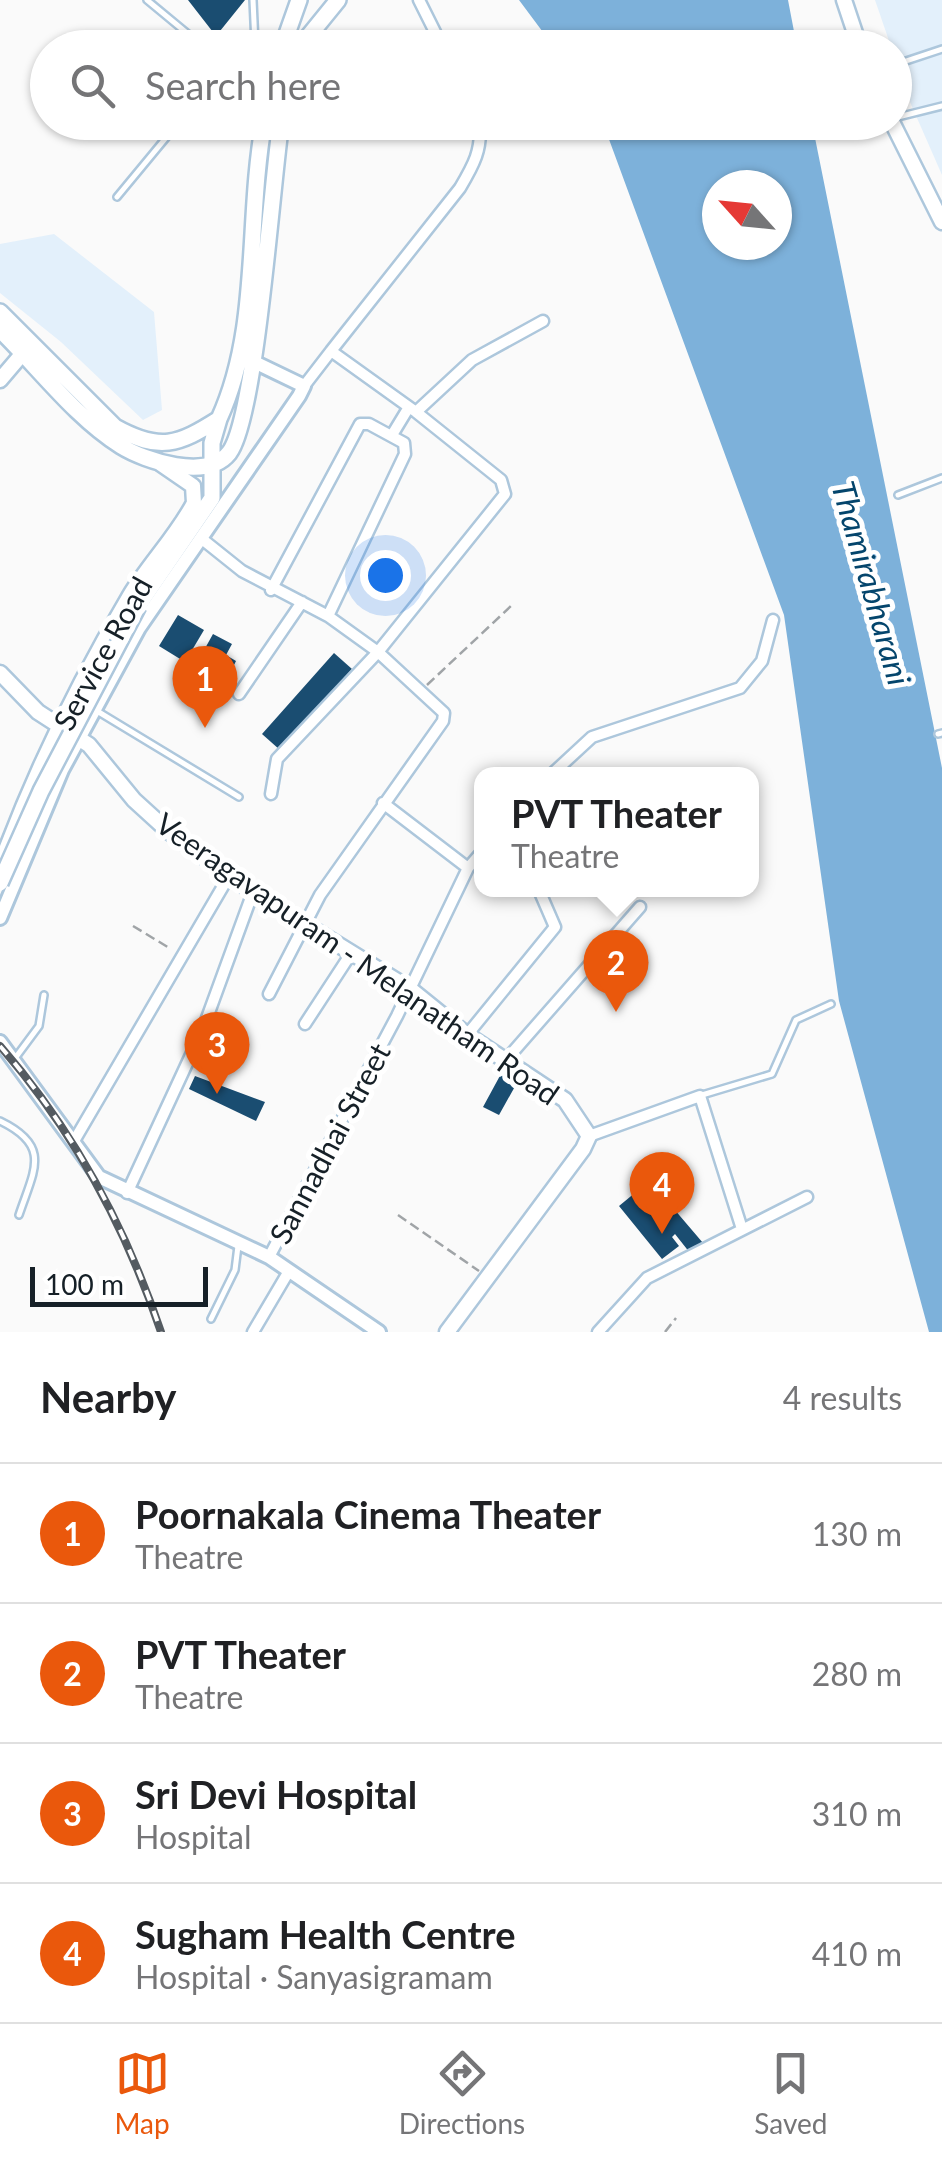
<!DOCTYPE html>
<meta charset="utf-8">
<style>
body{margin:0;font-family:Lato,sans-serif;background:#f2f2f2;color:#202124}
.compass{position:absolute;left:702px;top:170px;width:90px;height:90px;border-radius:50%;background:#fff;box-shadow:0 2px 8px #0004;rotate:297deg}
.scale{position:absolute;left:30px;bottom:25px;width:178px;box-sizing:border-box;padding-left:10px;border:5px solid #162027;border-top:0;font-size:28px;line-height:35px;white-space:nowrap;color:#162027;-webkit-text-stroke:8px #fff;paint-order:stroke}
.you{position:absolute;left:385px;top:575px;width:35px;height:35px;margin:-25px;border:8px solid #fff;border-radius:50%;background:#1a73e8;box-shadow:0 0 0 15px #1a73e833}
.badge{display:grid;place-items:center;width:65px;height:65px;border-radius:50%;background:#ea580c;color:#fff;font-size:32px;font-weight:700}
.pin{position:absolute;translate:-50% -82px;filter:drop-shadow(0 2px 5px #0008)}
.pin::after{content:'';position:absolute;top:52px;width:35px;height:30px;background:inherit;clip-path:polygon(0 0,100% 0,50% 100%)}
.popup{position:absolute;left:474px;top:767px;width:285px;height:130px;box-sizing:border-box;display:grid;place-content:center;border-radius:20px;background:#fff;filter:drop-shadow(0 2px 8px #0005);font-size:32px;white-space:nowrap;color:#757577}
.popup b{font-size:38px;color:#202124}
.popup::after{content:'';position:absolute;left:50%;top:100%;margin-left:-20px;border:20px solid transparent;border-top-color:#fff}
.list{margin:0;padding:0;list-style:none}
h2{display:flex;justify-content:space-between;align-items:center;height:130px;margin:0;padding:0 40px;font-size:42px}
h2 small{font-size:32px;font-weight:400;color:#757577}
.list li{display:grid;grid-template-columns:65px 1fr auto;gap:30px;align-items:center;box-sizing:border-box;height:140px;padding:0 40px;border-top:2px solid #e0e0e0}
.list b{display:block;font-size:38px;white-space:nowrap}
.list p{margin:0;font-size:32px;white-space:nowrap;color:#757577}
.list em{font-size:32px;font-style:normal;color:#757577}
.icon{flex:none;width:55px;height:55px;fill:none;stroke:currentColor;stroke-width:2;stroke-linecap:round;stroke-linejoin:round}
.map{position:relative;flex:none;width:942px;height:1332px;overflow:hidden}
.search{position:absolute;background:#fff;box-shadow:0 2px 8px #0004;left:30px;right:30px;top:30px;height:110px;display:flex;align-items:center;gap:25px;box-sizing:border-box;padding:0 35px;border-radius:55px;color:#757577;font-size:38px}
.sheet{height:690px;background:#fff}
nav{display:flex;justify-content:space-around;align-items:center;box-sizing:border-box;height:140px;border-top:2px solid #e0e0e0;background:#fff;font-size:28px;color:#757577}
nav a{display:grid;justify-items:center;gap:5px}
nav .on{color:#ea580c}
.map>svg:first-child{display:block}
.built{fill:#e3f0fb}
.water{fill:#7db1da;fill-rule:evenodd}
.building{fill:#1a4d71}
.lines{fill:none;stroke-linecap:round;stroke-linejoin:round}
.service-casing{stroke:#adc7dc;stroke-width:10}
.minor-casing{stroke:#adc7dc;stroke-width:15}
.tertiary-casing{stroke:#adc7dc;stroke-width:18}
.secondary-casing{stroke:#adc7dc;stroke-width:19}
.primary-casing{stroke:#adc7dc;stroke-width:20}
.path{stroke:#a0a4a7;stroke-width:2.5;stroke-dasharray:10 5;stroke-linecap:butt}
.service{stroke:#fff;stroke-width:5}
.minor{stroke:#fff;stroke-width:10}
.tertiary{stroke:#fff;stroke-width:12}
.secondary{stroke:#fff;stroke-width:14}
.primary{stroke:#fff;stroke-width:15}
.rail-casing{stroke:#545b61;stroke-width:8}
.rail{stroke:#fff;stroke-width:4;stroke-dasharray:11;stroke-linecap:butt}
.primary-bridge-casing{stroke:#adc7dc;stroke-width:20;stroke-linecap:butt}
.primary-bridge{stroke:#fff;stroke-width:15}
.labels{text-anchor:middle;dominant-baseline:central;stroke-width:10;stroke-linejoin:round;paint-order:stroke}
.street-label{font-size:30px;fill:#162027;stroke:#fff}
.water-label{font-size:32px;font-style:italic;fill:#04456c;stroke:#fff}
</style>
<div class="map">
<svg width="942" height="1332" viewBox="0 0 942 1332">
<rect width="100%" height="100%" fill="#fafafa"/>
<!-- built -->
<path class="built" d="M875 0H942V175L910 102Z
M54 234 154 312 162 410 143 420 61 342 0 293V244Z"/>
<!-- water -->
<path class="water" d="M519 0H788L797 47H554Z
M603 123H812L942 768V1332H929L839 1001 784 615ZM717 185H777V245H717Z"/>
<!-- building -->
<path class="building" d="M188 0H245L216 36Z
M178 615 204 630 185 662 159 646Z
M213 634 232 644 226 655 236 661 230 673 235 675 227 689 193 670Z
M334 653 352 669 280 750 262 734Z
M502 1072 518 1081 499 1115 483 1107Z
M195 1076 265 1102 256 1121 189 1089Z
M636 1192 659 1221 674 1209 703 1243 690 1253 675 1234 672 1237 679 1246 662 1259 619 1206Z"/>
<g class="lines">
<!-- service casing -->
<g class="service-casing">
<path id="service" d="M147 0 205 48
M253 0 255 44
M249 48 283 36
M894 65 942 49
M894 118 942 106
M117 197 179 122
M898 495 942 478
M97 711 239 797
M938 734 942 733
M16 1057 39 1026 44 995
M702 1095 772 1074 796 1020 831 1004
M0 1121C52 1146 34 1170 19 1215
M211 1319 235 1270 238 1246"/>
</g>
<!-- minor casing -->
<g class="minor-casing">
<path id="minor" d="M419 0 443 48
M304 386 331 351
M416 412 331 351 460 188C473 166 483 149 479 122
M392 435 409 407
M202 539 242 571 328 616 378 652 505 494 501 480 416 412 472 360 543 321
M271 590 360 424H369L404 443 405 454 328 616
M239 694 302 602
M552 774 592 737 740 688 762 661 773 620
M383 803 468 868 481 853
M269 994 320 895 443 721 444 713 378 652 277 759 271 794
M305 1024 352 952
M467 1035 555 927 539 890
M505 1061 640 907
M589 1136 700 1096 742 1229
M74 1141 229 876
M127 1193 203 1029 253 892
M269 1257 397 1016 468 868
M253 1332 289 1271
M598 1332 647 1278 807 1197"/>
</g>
<!-- tertiary casing -->
<g class="tertiary-casing">
<path id="tertiary" d="M0 918 62 770 139 628 299 396 304 386 252 361
M0 1042 99 1177 269 1257 379 1332"/>
</g>
<!-- secondary casing -->
<g class="secondary-casing">
<path id="secondary" d="M844 0 860 48
M892 122 942 222
M0 380 23 353
M0 673 38 712 89 745 134 800 168 831 253 892 410 989 467 1035 565 1100 589 1136 583 1149 447 1332
M0 866C34 773 78 683 129 597 148 565 176 537 194 503L193 486 161 464"/>
</g>
<!-- primary casing -->
<g class="primary-casing">
<path id="primary" d="M282 48 299 0
M299 48 338 0
M0 312 115 427C160 452 178 445 219 419 261 327 246 220 264 122
M0 330C39 368 75 417 121 446 145 461 207 481 229 453 256 419 272 181 281 122
M138 606 212 498V443L219 419"/>
</g>
<!-- path -->
<path class="path" d="M427 685 511 606
M133 926 171 949
M398 1215 479 1271
M665 1332 676 1318"/>
<!-- service -->
<use href="#service" class="service"/>
<!-- minor -->
<use href="#minor" class="minor"/>
<!-- tertiary -->
<use href="#tertiary" class="tertiary"/>
<!-- secondary -->
<use href="#secondary" class="secondary"/>
<!-- primary -->
<use href="#primary" class="primary"/>
<!-- rail casing -->
<g class="rail-casing">
<path id="rail" d="M0 1046C74 1131 125 1225 161 1332"/>
</g>
<!-- rail -->
<use href="#rail" class="rail"/>
<!-- primary-bridge casing -->
<g class="primary-bridge-casing">
<path id="primary-bridge" d="M0 883 41 791 138 606"/>
</g>
<!-- primary-bridge -->
<use href="#primary-bridge" class="primary-bridge"/>
</g>
<g class="labels">
<!-- street labels -->
<g class="street-label">
<text transform="translate(102 653) rotate(-61)">Service Road</text>
<text transform="translate(358 958) rotate(35)">Veeragavapuram - Melanatham Road</text>
<text transform="translate(329 1143) rotate(-62)">Sannadhai Street</text>
</g>
<!-- water labels -->
<g class="water-label">
<text transform="translate(872 583) rotate(74)">Thamirabharani</text>
</g>
</g>
</svg>
<svg class="compass" viewBox="-18 -18 36 36"><path d="M0-13l5 13h-10z" fill="#e53935"/><path d="M0 13l5-13h-10z" fill="#757577"/></svg>
<div class="scale">100 m</div>
<div class="you"></div>
<div class="pin badge" style="left:205px;top:728px">1</div>
<div class="pin badge" style="left:616px;top:1012px">2</div>
<div class="popup"><b>PVT Theater</b>Theatre</div>
<div class="pin badge" style="left:217px;top:1094px">3</div>
<div class="pin badge" style="left:662px;top:1234px">4</div>
<div class="search"><svg class="icon" aria-label="search" viewBox="0 0 24 24"><circle cx="10" cy="10" r="6"/><path d="M15 15l6 6"/></svg>Search here</div>
</div>
<section class="sheet">
<h2>Nearby<small>4 results</small></h2>
<ul class="list">
<li><span class="badge">1</span><div><b>Poornakala Cinema Theater</b><p>Theatre</p></div><em>130 m</em></li>
<li><span class="badge">2</span><div><b>PVT Theater</b><p>Theatre</p></div><em>280 m</em></li>
<li><span class="badge">3</span><div><b>Sri Devi Hospital</b><p>Hospital</p></div><em>310 m</em></li>
<li><span class="badge">4</span><div><b>Sugham Health Centre</b><p>Hospital · Sanyasigramam</p></div><em>410 m</em></li>
</ul>
</section>
<nav>
<a class="on"><svg class="icon" aria-label="map" viewBox="0 0 24 24"><path d="M3 6l6-2 6 2 6-2v14l-6 2-6-2-6 2zM9 4v14M15 6v14"/></svg>Map</a>
<a><svg class="icon" aria-label="directions" viewBox="0 0 24 24"><path d="M12 3l9 9-9 9-9-9zM9 14v-3h6M13 9l2 2-2 2"/></svg>Directions</a>
<a><svg class="icon" aria-label="saved" viewBox="0 0 24 24"><path d="M7 4h10v16l-5-4-5 4z"/></svg>Saved</a>
</nav>
